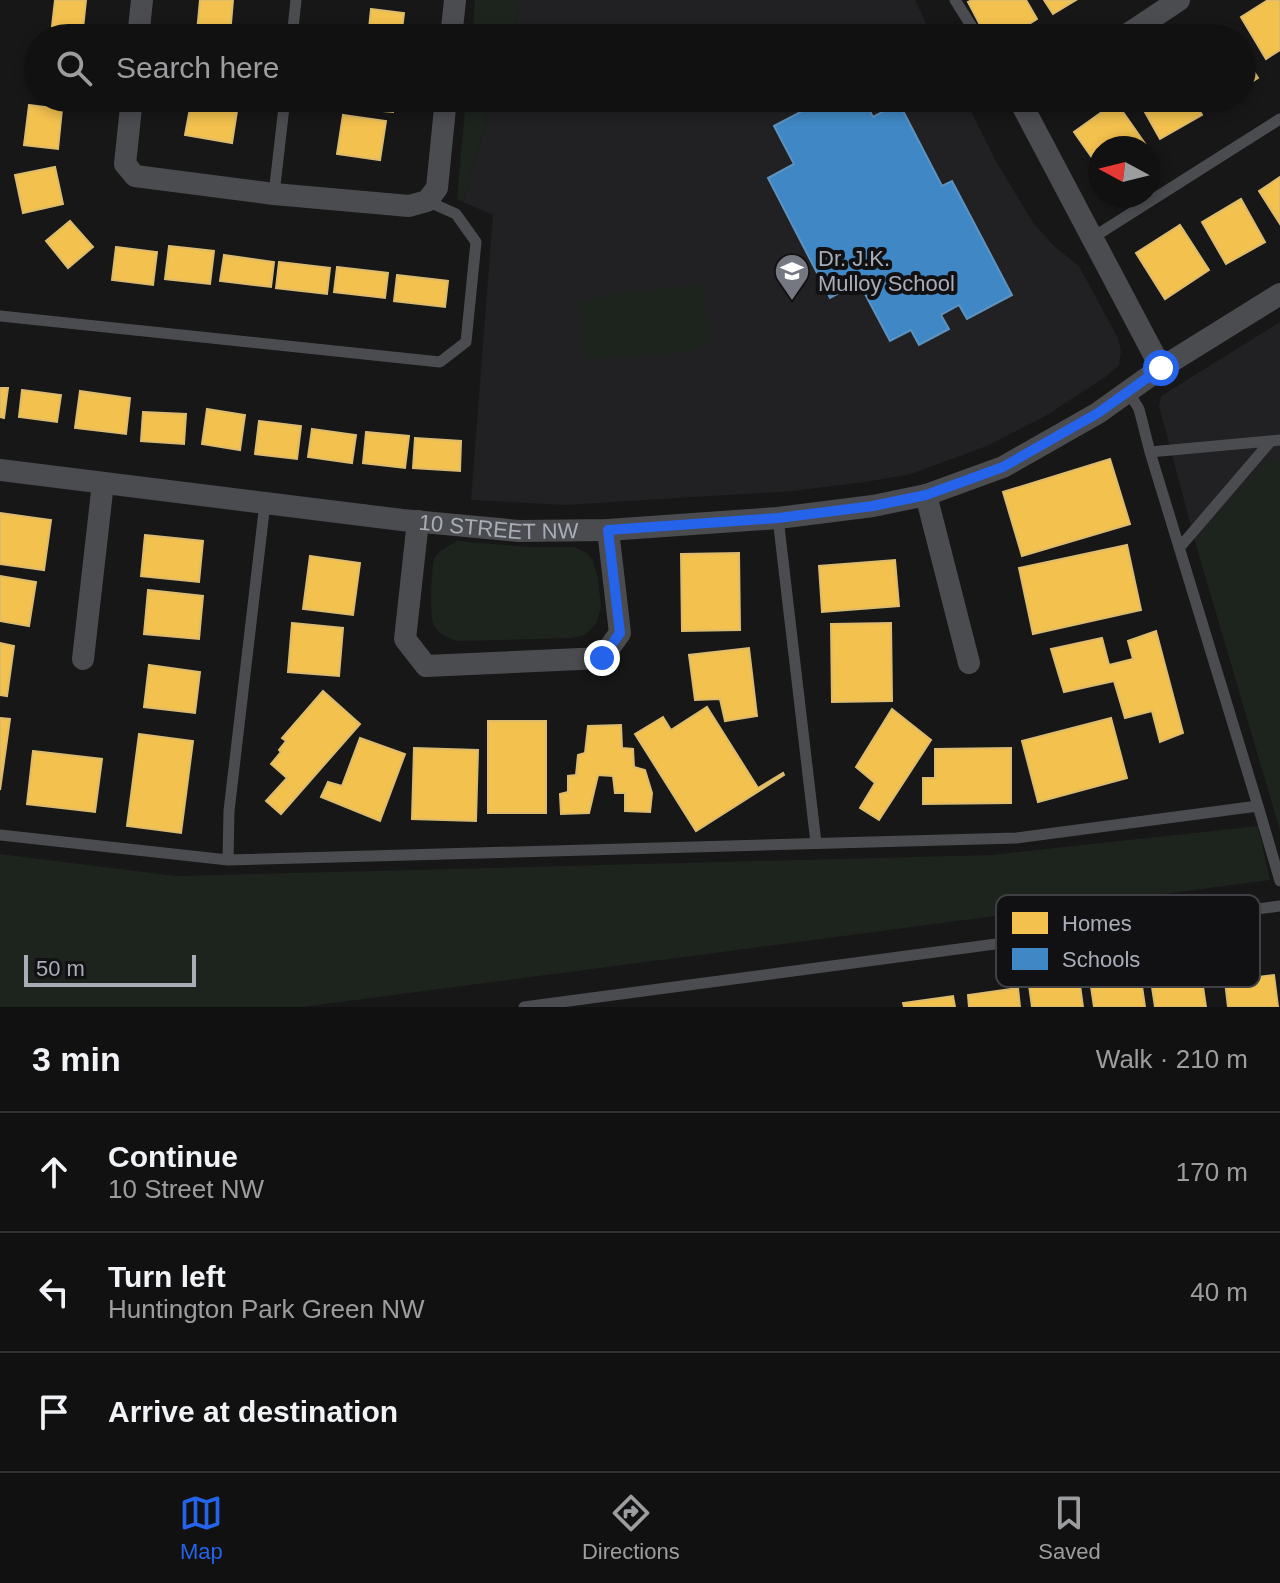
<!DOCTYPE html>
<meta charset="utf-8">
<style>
body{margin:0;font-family:Helvetica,sans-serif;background:#1e1f1f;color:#f1f3f6}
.compass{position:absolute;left:1088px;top:136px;width:72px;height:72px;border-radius:50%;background:#111;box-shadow:0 4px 12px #0003;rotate:277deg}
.scale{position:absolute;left:24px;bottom:20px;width:172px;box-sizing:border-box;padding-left:8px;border:4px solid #a8adb8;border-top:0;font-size:22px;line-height:28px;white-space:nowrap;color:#a8adb8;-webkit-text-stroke:6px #111113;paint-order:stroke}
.stop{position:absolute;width:24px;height:24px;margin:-18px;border:6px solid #2563eb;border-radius:50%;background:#fff}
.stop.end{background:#2563eb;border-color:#fff;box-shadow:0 2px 8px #0008}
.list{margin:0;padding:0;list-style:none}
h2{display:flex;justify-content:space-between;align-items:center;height:104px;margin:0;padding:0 32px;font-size:34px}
h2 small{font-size:26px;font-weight:400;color:#9c9d9f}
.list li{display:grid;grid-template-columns:52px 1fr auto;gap:24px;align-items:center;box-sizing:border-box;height:120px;padding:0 32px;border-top:2px solid #303131}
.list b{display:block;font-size:30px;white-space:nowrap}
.list p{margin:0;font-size:26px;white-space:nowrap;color:#9c9d9f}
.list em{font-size:26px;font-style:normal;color:#9c9d9f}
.icon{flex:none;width:44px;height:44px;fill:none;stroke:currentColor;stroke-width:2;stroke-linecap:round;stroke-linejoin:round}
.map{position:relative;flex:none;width:1280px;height:1007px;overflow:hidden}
.search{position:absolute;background:#111;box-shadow:0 4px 12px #0003;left:24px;right:24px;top:24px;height:88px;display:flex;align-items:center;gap:20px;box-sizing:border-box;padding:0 28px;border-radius:44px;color:#9c9d9f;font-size:30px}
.sheet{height:464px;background:#111}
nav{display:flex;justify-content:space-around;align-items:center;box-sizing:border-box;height:112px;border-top:2px solid #303131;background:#111;font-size:22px;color:#9c9d9f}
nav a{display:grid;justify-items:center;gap:4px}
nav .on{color:#2563eb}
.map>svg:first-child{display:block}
.built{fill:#212123}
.green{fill:#1d241e}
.homes{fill:#f2c14e;stroke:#dcbb6e;stroke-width:2}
.schools{fill:#3f88c5;stroke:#5e93c1;stroke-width:2}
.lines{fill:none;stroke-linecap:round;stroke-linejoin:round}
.lane{stroke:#4b4c50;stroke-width:11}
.street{stroke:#4b4c50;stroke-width:22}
.route{stroke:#2563eb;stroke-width:10}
.labels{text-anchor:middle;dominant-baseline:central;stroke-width:8;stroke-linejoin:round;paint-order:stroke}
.poi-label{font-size:22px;fill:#a8adb8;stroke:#111113;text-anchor:start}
.street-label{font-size:22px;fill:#a8adb8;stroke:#111113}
.key{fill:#111113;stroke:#3e4045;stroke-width:2}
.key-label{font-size:22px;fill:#a8adb8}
</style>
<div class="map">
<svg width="1280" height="1007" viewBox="0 0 1280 1007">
<rect width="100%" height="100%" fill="#171717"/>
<!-- built -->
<path class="built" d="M521 0H915L933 38H510Z
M493 98H964L997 163 1034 224 1054 246 1079 266 1118 338 1121 352 1119 365 1107 376 1047 415 987 446 911 474 865 482 793 491 613 502 565 505 471 500 493 215 463 202Z
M1280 322V830L1195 541 1159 406 1161 396Z"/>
<!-- green -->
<path class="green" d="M475 0H521L510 38H472Z
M466 98H493L463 202 457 199Z
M701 285 710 338 694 351 584 360 578 305 611 293Z
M1267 460 1280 463V830L1195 541Z
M458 541 528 547H574L587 553 593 561 598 578 601 608 596 623 585 635 572 638 458 641C448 638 437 634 433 623 430 614 431 569 434 560 438 550 450 545 458 541Z
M1258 826 1270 880 302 1007H0V854L176 876 991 855Z"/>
<!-- homes -->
<path class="homes" d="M55 0H86L82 38 51 35Z
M200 0H233L230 35 197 32Z
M972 0H1026L1037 19 1007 38H987L968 2Z
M1044 0H1076L1053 14Z
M1268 0H1280V50L1266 59 1241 17Z
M371 9 404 13 401 38H368Z
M1242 53 1258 78 1242 88Z
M361 98H394L393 112 360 109Z
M1137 98H1192L1202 115 1160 139Z
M1116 102 1146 145 1142 148H1100V169L1074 132Z
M191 103 237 111 232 143 185 135Z
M29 105 62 109 58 149 24 145Z
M343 115 386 121 380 160 337 154Z
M55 167 63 204 23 213 15 175Z
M1280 177V224L1259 191Z
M1241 199 1265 242 1226 264 1202 222Z
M70 221 93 247 68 268 46 241Z
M1180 225 1209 270 1165 299 1136 253Z
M169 246 214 251 210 284 165 279Z
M116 247 157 252 153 285 112 280Z
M224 255 274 262 271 287 220 281Z
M279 262 330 268 327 294 276 288Z
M337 267 388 273 385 298 334 292Z
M397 275 448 281 445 307 394 301Z
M0 388H8L4 418 0 417Z
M22 390 61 395 57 422 19 417Z
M80 391 130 398 126 434 75 428Z
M207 409 245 415 240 450 202 444Z
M143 412 186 414 184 444 141 441Z
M259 421 301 426 297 459 255 454Z
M312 429 356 435 352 463 308 457Z
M366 432 409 436 405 468 363 463Z
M415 438 461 441 460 471 413 468Z
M1110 459 1130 524 1022 556 1003 492Z
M0 513 51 520 44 570 0 564Z
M145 535 203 541 199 582 141 576Z
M1127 545 1141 610 1033 634 1019 568Z
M739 553 740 630 682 631 681 554Z
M310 556 360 563 353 615 303 609Z
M895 560 899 606 822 612 819 566Z
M0 576 36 582 29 626 0 621Z
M148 590 203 596 199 639 144 634Z
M292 623 343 628 339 676 288 672Z
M891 623 892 701 832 702 831 624Z
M1156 631 1183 733 1160 742 1152 711 1125 718 1114 681 1064 692 1051 649 1102 638 1109 665 1133 659 1128 641Z
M0 643 14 646 7 696 0 695Z
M749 648 757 716 725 721 720 699 695 700 689 655Z
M149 665 200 672 195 713 144 707Z
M323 691 360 724 281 814 266 801 287 778 271 764 281 752 279 750 286 741 282 738Z
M707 707 758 788 783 773 784 775 696 831 635 734 663 717 671 730Z
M892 709 931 740 879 820 860 808 875 783 856 767Z
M0 718 10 719 0 790Z
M1111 718 1127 778 1038 802 1022 741Z
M488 721H546V813H488Z
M621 725 622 748 633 749 634 767 645 770 652 793 650 812 625 811V793H615L613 776 598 775 589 813 561 814 560 794 568 792V776L576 775 578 755 585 753 588 726Z
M139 734 193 741 181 833 127 826Z
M360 738 405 754 380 821 321 797 328 782 342 786Z
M414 748 478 750 476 821 412 819Z
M1011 748V803L923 804V778H935V749Z
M33 751 102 759 95 812 27 804Z
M1199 959 1206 1007H1155L1149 967Z
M1140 972 1145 1007H1094L1090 980Z
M1274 975 1278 1007H1228L1225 981Z
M1079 978 1083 1007H1032L1029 985Z
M1018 988 1020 1007H969L968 995Z
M953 996 955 1007H904L903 1003Z"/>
<!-- schools -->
<path class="schools" d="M827 98H863L873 117 899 103 942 186 952 181 1012 295 967 319 959 305 941 315 949 329 919 345 911 330 890 341 865 294 874 289 869 277 830 298 768 178 794 164 774 126Z"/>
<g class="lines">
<!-- lane -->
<path class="lane" d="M955 0 979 38
M292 38 296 0
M274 194 285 98
M1092 238 1280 119
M0 316 440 362 466 342 476 242 456 214 427 201
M1150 452 1280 440
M778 518 816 843
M1180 547 1270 442
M1258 806 1280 881
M0 835 228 860 1016 838 1258 806 1150 452 1139 409 1128 391
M228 860 229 811 265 503
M524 1007 1280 906"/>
<!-- street -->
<g class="street">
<path d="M138 38 142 0"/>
<path d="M451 38 455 0"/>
<path d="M1122 38 1179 0"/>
<path d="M132 98 125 164 135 176 274 194 409 206 427 201 437 188 446 98"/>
<path d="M1032 98 1022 105 1161 368"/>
<path id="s1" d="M0 470 402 520 519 531 608 530 778 518 873 506 926 495 1003 467 1098 413 1161 368 1280 294"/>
<path d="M926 495 969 663"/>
<path d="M418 521 405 639 426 666 602 658 620 633 608 530"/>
<path d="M83 659 103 483"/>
</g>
</g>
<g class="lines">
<!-- route -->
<path class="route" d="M602 658 620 633 608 530 778 518 873 506 926 495 1003 467 1098 413 1161 368"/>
</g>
<!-- icons -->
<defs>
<g id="school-pin" transform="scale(1.8)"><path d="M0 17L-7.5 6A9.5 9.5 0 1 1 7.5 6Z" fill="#757880" stroke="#111113"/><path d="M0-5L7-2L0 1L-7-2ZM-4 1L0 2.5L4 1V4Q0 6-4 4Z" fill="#fff"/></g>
</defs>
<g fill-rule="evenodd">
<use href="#school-pin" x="792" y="271"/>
</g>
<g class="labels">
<!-- poi labels -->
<g class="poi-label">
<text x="818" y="258">Dr. J.K.<tspan x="818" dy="25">Mulloy School</tspan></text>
</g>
<!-- street labels -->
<g class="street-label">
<text stroke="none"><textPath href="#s1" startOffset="502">10 STREET NW</textPath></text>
</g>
</g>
<!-- legend -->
<rect x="996" y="895" width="264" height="92" rx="12" class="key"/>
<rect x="1012" y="912" width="36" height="22" fill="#f2c14e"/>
<rect x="1012" y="948" width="36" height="22" fill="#3f88c5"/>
<g class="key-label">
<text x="1062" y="931">Homes</text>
<text x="1062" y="967">Schools</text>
</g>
</svg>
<svg class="compass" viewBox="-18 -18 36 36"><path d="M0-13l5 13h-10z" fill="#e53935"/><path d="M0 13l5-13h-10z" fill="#9c9d9f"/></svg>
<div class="scale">50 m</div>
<div class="stop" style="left:1161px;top:368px"></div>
<div class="stop end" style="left:602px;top:658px"></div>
<div class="search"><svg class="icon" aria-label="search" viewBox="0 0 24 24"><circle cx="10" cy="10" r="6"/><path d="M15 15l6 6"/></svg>Search here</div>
</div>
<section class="sheet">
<h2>3 min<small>Walk · 210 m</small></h2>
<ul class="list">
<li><svg class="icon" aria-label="ahead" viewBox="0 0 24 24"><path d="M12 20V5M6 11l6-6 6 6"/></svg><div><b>Continue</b><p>10 Street NW</p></div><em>170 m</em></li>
<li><svg class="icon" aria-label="left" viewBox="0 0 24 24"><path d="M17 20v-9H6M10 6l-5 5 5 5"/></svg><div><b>Turn left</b><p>Huntington Park Green NW</p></div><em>40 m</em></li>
<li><svg class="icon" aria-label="arrive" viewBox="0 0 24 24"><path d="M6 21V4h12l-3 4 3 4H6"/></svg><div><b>Arrive at destination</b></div></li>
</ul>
</section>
<nav>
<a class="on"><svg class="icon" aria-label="map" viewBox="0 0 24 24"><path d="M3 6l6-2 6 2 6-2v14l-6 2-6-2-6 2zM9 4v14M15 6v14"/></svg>Map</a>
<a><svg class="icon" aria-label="directions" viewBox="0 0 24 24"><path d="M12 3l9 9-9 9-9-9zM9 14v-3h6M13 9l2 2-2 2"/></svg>Directions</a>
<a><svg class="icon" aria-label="saved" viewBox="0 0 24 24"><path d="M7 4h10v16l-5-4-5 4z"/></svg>Saved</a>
</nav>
